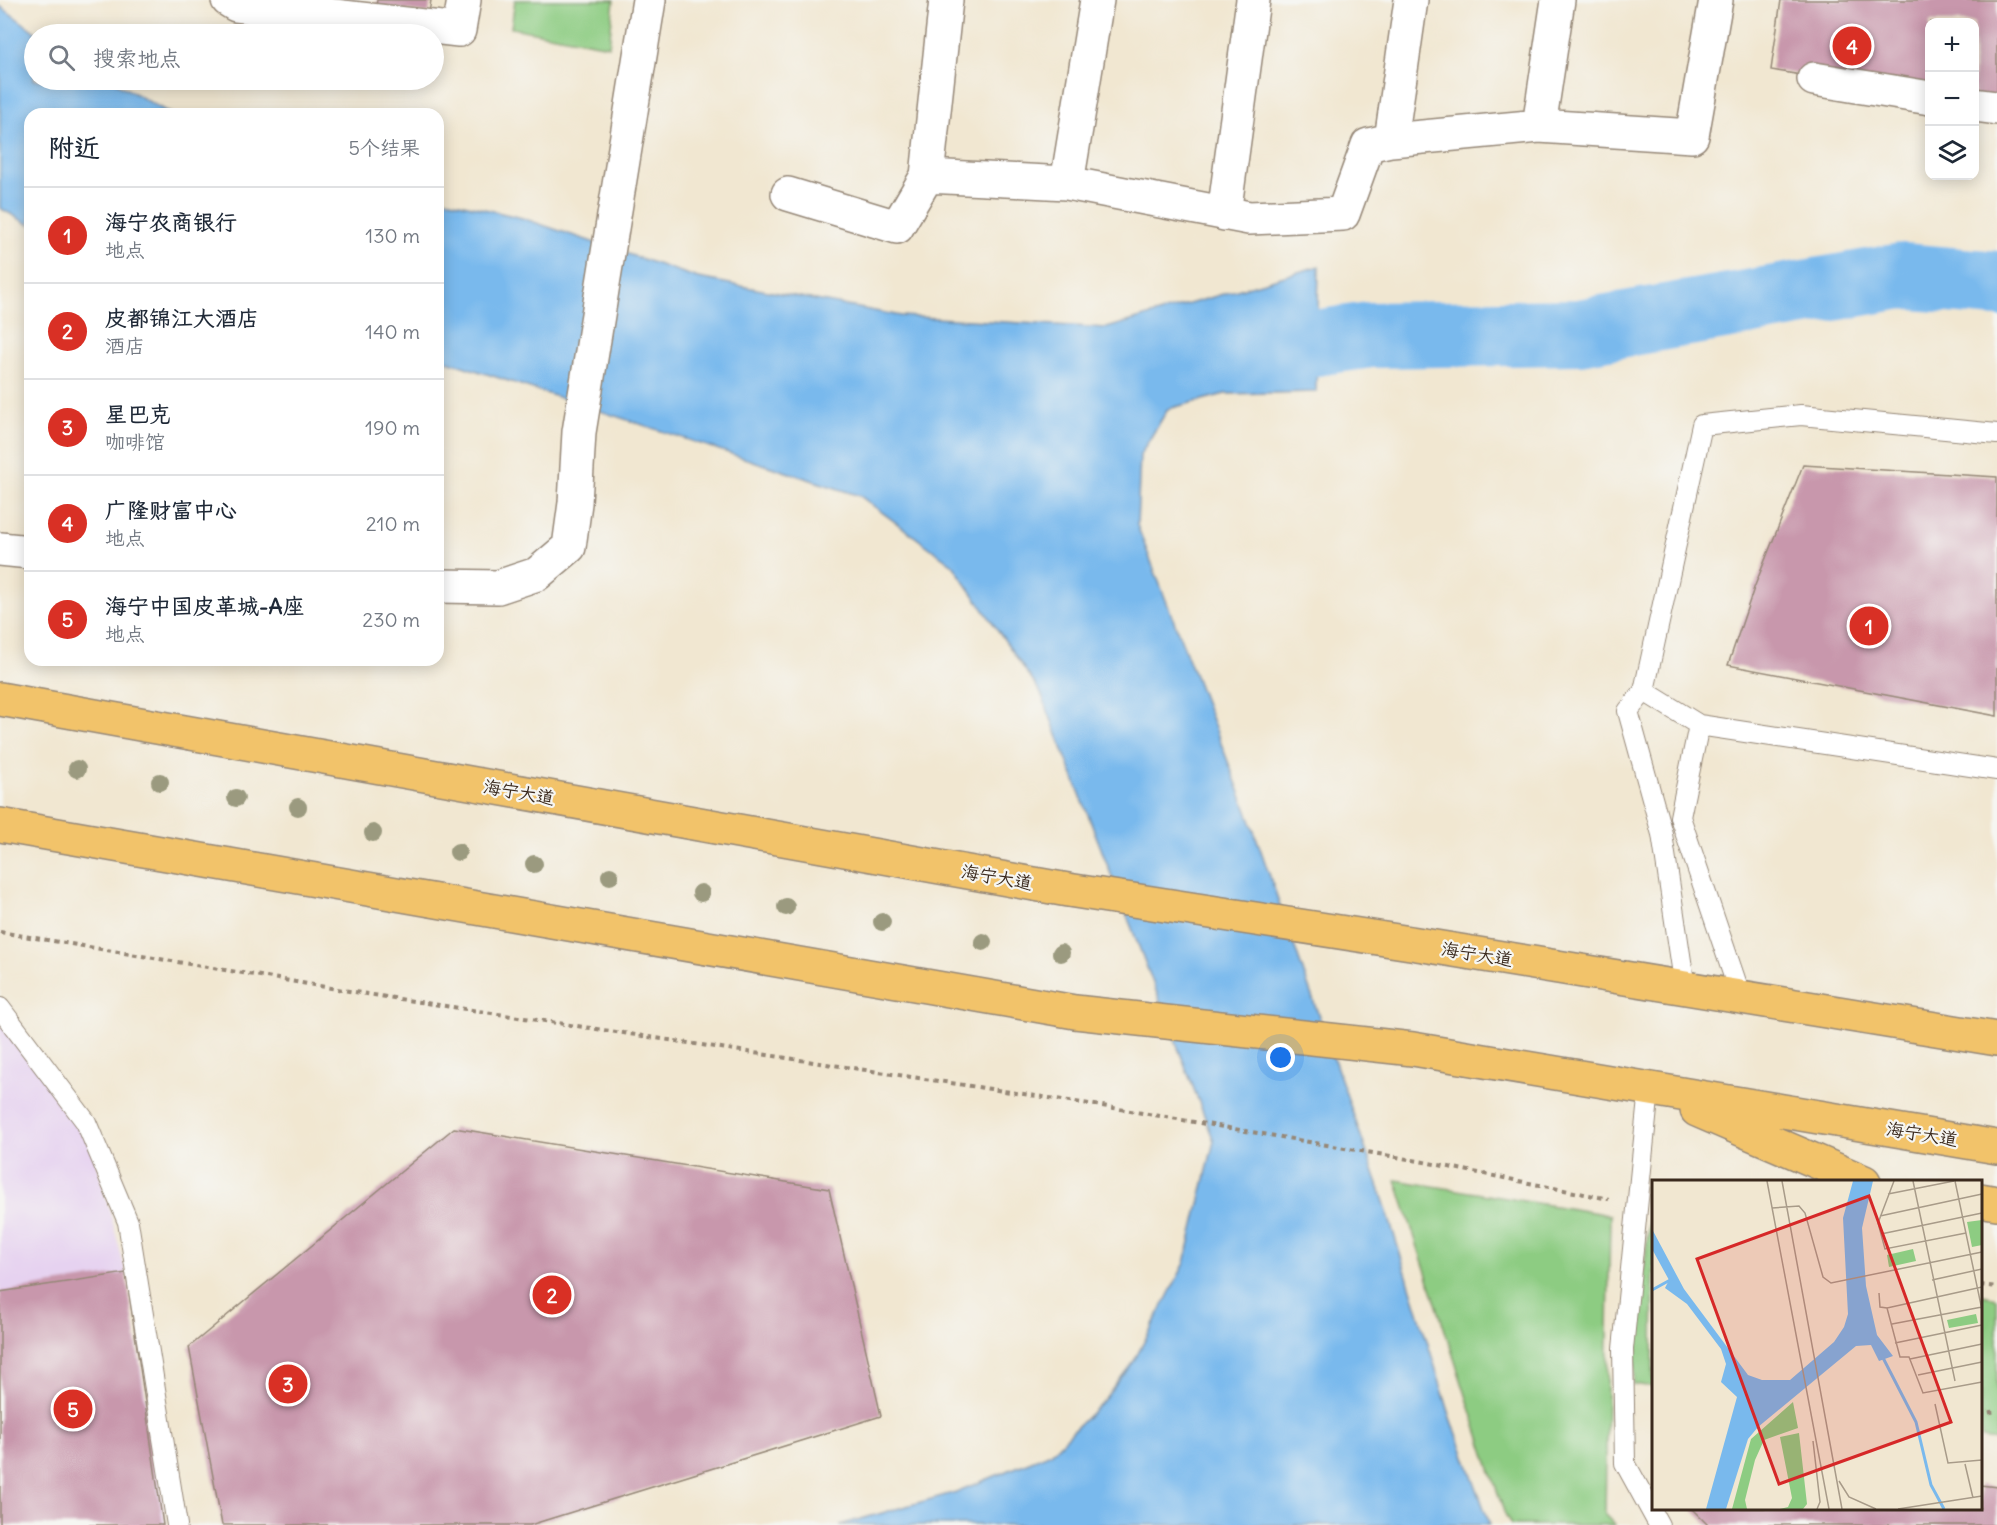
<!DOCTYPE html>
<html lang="zh">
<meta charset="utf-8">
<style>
body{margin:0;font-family:Delius,"LXGW WenKai TC",sans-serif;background:#f2f2f3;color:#1f2937}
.controls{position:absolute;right:18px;top:18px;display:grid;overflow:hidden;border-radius:12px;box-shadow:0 3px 15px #0003}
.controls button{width:54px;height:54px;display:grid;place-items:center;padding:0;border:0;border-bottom:2px solid #e0e1e3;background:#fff;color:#1f2937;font:30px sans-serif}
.you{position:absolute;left:1281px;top:1058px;width:21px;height:21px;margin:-15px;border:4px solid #fff;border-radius:50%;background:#1a73e8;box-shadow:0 0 0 9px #1a73e833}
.badge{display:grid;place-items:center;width:39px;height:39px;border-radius:50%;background:#d93025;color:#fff;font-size:20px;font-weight:700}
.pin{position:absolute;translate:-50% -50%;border:3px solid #fff;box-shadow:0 2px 6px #0006}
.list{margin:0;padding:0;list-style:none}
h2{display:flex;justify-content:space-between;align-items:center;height:78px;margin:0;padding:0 24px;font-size:26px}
h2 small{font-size:20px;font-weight:400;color:#747a83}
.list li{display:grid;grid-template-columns:39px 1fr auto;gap:18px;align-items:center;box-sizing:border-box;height:96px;padding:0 24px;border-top:2px solid #e0e1e3}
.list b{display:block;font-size:22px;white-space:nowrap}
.list p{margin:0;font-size:20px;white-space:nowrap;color:#747a83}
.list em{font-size:20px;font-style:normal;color:#747a83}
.icon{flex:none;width:33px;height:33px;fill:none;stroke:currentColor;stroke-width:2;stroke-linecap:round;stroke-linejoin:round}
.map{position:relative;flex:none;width:1997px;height:1525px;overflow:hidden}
.search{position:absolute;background:#fff;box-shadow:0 3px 15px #0003;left:24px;top:24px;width:420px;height:66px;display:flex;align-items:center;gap:15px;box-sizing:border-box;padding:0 21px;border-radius:33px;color:#747a83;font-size:22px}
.panel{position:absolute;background:#fff;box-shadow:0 3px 15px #0003;left:24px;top:108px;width:420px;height:558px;border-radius:18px}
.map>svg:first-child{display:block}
.built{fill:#e6d2f0}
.green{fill:#8dcc82;stroke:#647b50;stroke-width:1.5}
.water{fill:#79b9ed;stroke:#5a7286;stroke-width:1.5}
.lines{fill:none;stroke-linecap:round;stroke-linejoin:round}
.river{stroke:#79b9ed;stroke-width:66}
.building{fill:#c897ac}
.service-casing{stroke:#968878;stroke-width:22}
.minor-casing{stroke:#968878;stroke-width:36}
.trunk-casing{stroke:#968878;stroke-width:36}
.path{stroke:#968878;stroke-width:4;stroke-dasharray:4.5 4.5;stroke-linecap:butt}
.service{stroke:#fff;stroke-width:20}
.minor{stroke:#fff;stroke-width:33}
.trunk{stroke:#f2c36a;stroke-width:33}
.tree{fill:#9b9a7f}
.labels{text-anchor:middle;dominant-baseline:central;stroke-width:4.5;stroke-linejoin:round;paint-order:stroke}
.street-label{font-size:18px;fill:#3b2a1e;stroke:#f6f6f2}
.inset-river{fill:none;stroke:#79b9ed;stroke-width:3}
.inset-road{fill:none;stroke:#a89b89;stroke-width:1.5}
.view{fill:#d62828;fill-opacity:0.15;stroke:#d62828;stroke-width:3}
.inset-edge{fill:none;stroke:#3b2a1e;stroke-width:3}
</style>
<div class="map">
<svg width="1997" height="1525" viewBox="0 0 1997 1525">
<rect width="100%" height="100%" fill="#f6f6f2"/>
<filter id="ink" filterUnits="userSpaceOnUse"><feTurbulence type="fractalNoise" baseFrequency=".0167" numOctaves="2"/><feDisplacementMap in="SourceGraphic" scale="12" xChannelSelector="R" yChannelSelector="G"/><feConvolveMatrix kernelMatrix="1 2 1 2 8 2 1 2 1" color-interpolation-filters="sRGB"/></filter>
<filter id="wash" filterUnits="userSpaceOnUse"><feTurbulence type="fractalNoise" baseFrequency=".008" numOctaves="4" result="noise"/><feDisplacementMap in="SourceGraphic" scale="24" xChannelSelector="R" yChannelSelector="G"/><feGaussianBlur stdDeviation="1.35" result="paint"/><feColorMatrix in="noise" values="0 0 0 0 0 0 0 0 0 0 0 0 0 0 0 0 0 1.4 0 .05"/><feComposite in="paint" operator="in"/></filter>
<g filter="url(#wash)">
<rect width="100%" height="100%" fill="#f1e7d1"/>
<!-- built -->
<path class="built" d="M0 1008 86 1122 126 1273 166 1525H0Z"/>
<!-- green -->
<path class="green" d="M515 0H614L609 46 511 28Z
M1396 1180 1610 1215 1605 1515 1615 1525H1511L1504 1512Z
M1649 1221 1654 1222 1653 1387 1633 1384Z
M1981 1295 1997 1298V1440L1981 1438Z"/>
<!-- water -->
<path class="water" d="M0 6 38 34H34V80H111L171 114H30V225L0 208Z
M438 198 522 218 698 278 901 316 1107 328 1319 266 1316 392 1225 394 1168 409 1140 455 1137 525 1247 811 1384 1202 1450 1415 1490 1525H840L956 1492 1051 1453 1103 1401 1134 1361 1185 1263 1214 1141 1041 693 953 565 860 496 438 358Z"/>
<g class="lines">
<!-- river -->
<path class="river" d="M1227 356 1370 335 1579 332 1902 276 1997 284"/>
</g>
<g id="blocks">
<!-- building -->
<path class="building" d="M377 0H431L429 13 376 6Z
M1781 0H1997V108L1974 104V22H1930V96L1771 70Z
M1803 465 1997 477V716L1728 665 1754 588Z
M454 1128 829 1189 881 1416 530 1525H222L189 1347Z
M126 1273 163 1525H0V1292Z
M1980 1485 1997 1487V1525H1708L1691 1508H1980Z"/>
</g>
</g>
<g filter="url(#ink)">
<use href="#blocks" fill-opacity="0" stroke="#968878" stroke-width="1.5"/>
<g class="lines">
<!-- service casing -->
<g class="service-casing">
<path id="service" d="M1997 434 1801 415 1702 425 1644 691 1699 725 1997 770
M1644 691 1628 711 1662 834 1685 988
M1699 725 1680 817 1741 997
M0 1008 86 1122 128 1222 177 1525
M1649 1089 1623 1349 1625 1463 1659 1525"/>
</g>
<!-- minor casing -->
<g class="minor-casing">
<path id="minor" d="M228 0 236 5 459 30 464 0
M1814 79 1930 98
M1974 105 1997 108
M1539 126 1558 0
M1391 140 1411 0
M927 176 946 0
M1067 183 1097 0
M788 194 897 227 927 176 1067 183 1249 218 1343 214 1368 145 1391 140 1539 126 1692 136 1716 0
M1224 214 1253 0
M0 549 30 552
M438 586 498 587 537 574 569 547 575 503 579 432 649 0"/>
</g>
<!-- trunk casing -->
<g class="trunk-casing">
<path id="trunk" d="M0 699 1068 890 1417 944 1997 1039
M0 825 1075 1012 1413 1049 1997 1147
M1697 1110 1864 1182
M1980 1200 1997 1203"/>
</g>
<!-- path -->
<path class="path" d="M0 932 367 994 1102 1106 1419 1161 1609 1199
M1980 1285 1997 1287
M1980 1414 1997 1411"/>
<!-- service -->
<use href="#service" class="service"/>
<!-- minor -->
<use href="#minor" class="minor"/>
<!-- trunk -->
<use href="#trunk" class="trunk"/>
</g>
<!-- trees -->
<g class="tree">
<circle cx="77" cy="769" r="9"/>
<circle cx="160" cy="782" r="9"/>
<circle cx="236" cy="798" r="9"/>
<circle cx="298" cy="807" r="9"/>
<circle cx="373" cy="833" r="9"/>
<circle cx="458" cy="852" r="9"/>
<circle cx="534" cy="864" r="9"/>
<circle cx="610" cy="876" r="9"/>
<circle cx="701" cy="893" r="9"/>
<circle cx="786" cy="907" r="9"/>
<circle cx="882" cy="922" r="9"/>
<circle cx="983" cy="942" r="9"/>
<circle cx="1061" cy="953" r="9"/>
</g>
</g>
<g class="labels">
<!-- street labels -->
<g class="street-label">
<text transform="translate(519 792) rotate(10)">海宁大道</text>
<text transform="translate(997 877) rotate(10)">海宁大道</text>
<text transform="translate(1477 954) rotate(9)">海宁大道</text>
<text transform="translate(1922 1134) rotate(9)">海宁大道</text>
</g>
</g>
<!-- overview -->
<g transform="translate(1652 1180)">
<rect width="330" height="330" fill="#f1e7d1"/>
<path d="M330 40V65L320 67 315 42ZM261 69 264 81 237 87 235 75ZM324 134 326 143 297 148 295 140ZM141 222 146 248 112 260 103 280 93 320 95 329H80L99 259ZM147 253 155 324 151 329H128L136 327 140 318 128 257Z" fill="#8dcc82"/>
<path d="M201 1H221L210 48 214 106 225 155 241 176 227 181 219 165 204 166 106 247 96 259 74 329H54L85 217 69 202 74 184 69 169 35 124 13 108 17 100 0 69V49L32 109 96 195 110 200H138L182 162 192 147 196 134 191 38Z" fill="#79b9ed"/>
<path class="inset-river" d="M0 110 20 99M227 170 264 242 279 305 292 329"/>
<path class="inset-road" d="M115 1 177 329M130 1 190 329M242 1 226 43 233 69 314 53M261 1 303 201M303 1 330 130M236 14 302 1M120 28 147 26 153 33 171 97 179 103 330 72M228 36 330 14M229 54 330 33M280 100 330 89M227 113 228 127 235 128 248 177H257L271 213 330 202M235 128 330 107M240 144 330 127M243 163 330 145M258 179 330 164M266 195 330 182M283 224 296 283 330 280M161 261 168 322 165 329M313 284 321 318M187 301 197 317 224 329M246 329 330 316"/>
<path class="view" d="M217 16 299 242 127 304 45 79Z"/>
<rect width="330" height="330" class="inset-edge"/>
</g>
</svg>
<div class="controls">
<button>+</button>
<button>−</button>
<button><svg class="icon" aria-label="layers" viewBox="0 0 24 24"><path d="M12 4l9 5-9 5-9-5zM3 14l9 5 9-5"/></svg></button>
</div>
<div class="you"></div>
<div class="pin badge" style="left:1869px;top:626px">1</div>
<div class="pin badge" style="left:552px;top:1295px">2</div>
<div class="pin badge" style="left:288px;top:1384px">3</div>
<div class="pin badge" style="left:1852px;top:46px">4</div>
<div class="pin badge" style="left:73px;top:1409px">5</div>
<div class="search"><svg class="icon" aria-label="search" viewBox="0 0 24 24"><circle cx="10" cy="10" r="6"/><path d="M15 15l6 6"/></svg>搜索地点</div>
<section class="panel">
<h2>附近<small>5个结果</small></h2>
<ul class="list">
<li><span class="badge">1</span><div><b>海宁农商银行</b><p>地点</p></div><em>130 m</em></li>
<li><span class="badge">2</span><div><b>皮都锦江大酒店</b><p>酒店</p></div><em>140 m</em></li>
<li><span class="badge">3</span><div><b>星巴克</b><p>咖啡馆</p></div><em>190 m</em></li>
<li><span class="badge">4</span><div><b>广隆财富中心</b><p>地点</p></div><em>210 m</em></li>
<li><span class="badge">5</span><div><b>海宁中国皮革城-A座</b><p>地点</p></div><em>230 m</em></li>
</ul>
</section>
</div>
